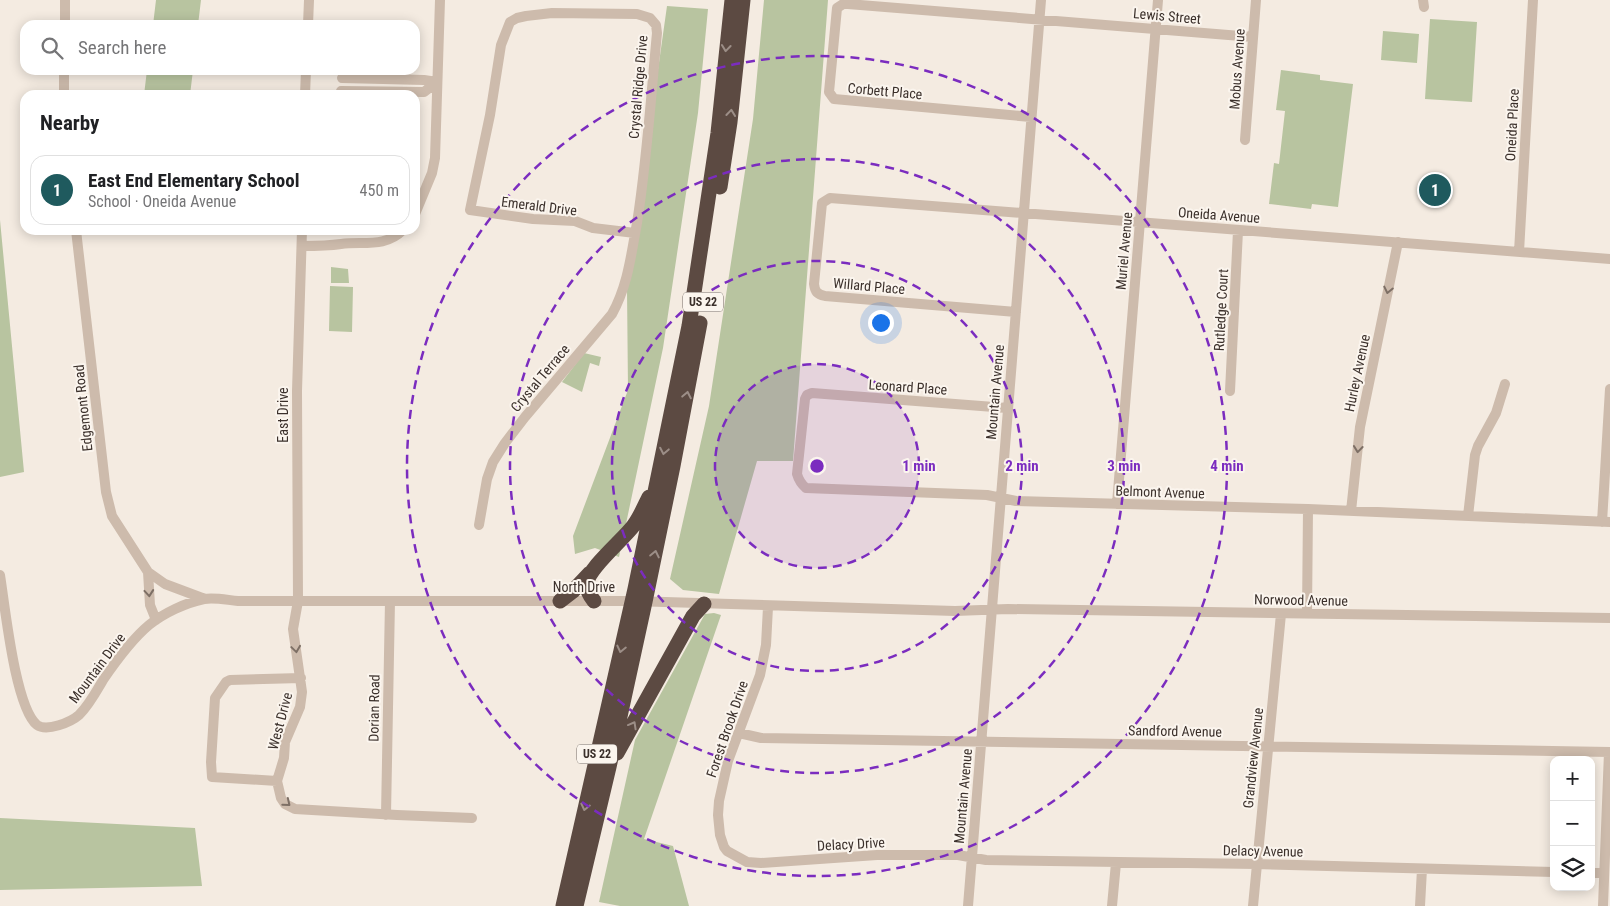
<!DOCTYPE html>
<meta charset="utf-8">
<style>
body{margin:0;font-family:"Roboto Condensed",sans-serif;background:#f6f6f6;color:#202124}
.controls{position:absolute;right:15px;bottom:15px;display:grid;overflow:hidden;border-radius:10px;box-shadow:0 2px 12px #0003}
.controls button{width:45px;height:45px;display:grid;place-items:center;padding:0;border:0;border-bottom:1px solid #e0e0e0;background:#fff;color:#202124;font:25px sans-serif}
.you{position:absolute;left:880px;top:322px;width:18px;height:18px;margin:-12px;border:4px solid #fff;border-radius:50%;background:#1a73e8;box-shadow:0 0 0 8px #1a73e833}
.badge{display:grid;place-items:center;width:32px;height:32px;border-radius:50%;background:#1f5a5e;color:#fff;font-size:16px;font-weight:700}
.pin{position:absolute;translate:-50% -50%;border:2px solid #fff;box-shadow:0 1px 5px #0006}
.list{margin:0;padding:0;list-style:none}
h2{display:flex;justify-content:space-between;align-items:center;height:65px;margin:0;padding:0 20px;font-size:21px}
h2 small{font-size:16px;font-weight:400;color:#757577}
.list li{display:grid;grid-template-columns:32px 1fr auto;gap:15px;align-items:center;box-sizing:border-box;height:70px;margin:0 10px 10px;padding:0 10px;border:1px solid #e0e0e0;border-radius:15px}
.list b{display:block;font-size:19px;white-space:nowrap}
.list p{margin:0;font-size:16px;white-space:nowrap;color:#757577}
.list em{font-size:16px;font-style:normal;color:#757577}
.icon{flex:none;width:28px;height:28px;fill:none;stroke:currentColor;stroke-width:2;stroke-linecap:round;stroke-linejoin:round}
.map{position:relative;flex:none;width:1610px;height:906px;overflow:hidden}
.search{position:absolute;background:#fff;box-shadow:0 2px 12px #0003;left:20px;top:20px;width:400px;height:55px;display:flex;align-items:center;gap:12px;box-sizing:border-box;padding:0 18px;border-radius:15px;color:#757577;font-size:19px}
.panel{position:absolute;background:#fff;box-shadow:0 2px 12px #0003;left:20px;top:90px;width:400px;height:145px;border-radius:15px}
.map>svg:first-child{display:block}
.green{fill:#b8c4a0}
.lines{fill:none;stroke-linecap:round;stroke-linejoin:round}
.minor{stroke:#cdbbac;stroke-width:10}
.highway{stroke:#5c4a42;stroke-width:15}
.oneway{stroke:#9c8e87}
.oneway2{stroke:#7d6f65}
.ring{fill:none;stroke:#7b2cbf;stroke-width:2.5;stroke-dasharray:9 6}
.labels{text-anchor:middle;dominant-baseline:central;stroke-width:4;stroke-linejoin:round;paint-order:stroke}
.shield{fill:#fbf5ee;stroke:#756b66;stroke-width:1}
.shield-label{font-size:12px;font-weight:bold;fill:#3b302b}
.street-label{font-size:14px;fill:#3b302b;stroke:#fbf5ee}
.centre{fill:#7b2cbf;stroke:#fbf5ee;stroke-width:2.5}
.ring-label{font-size:15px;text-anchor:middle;font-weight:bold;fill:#7b2cbf;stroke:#fbf5ee;stroke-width:4;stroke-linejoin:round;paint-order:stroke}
</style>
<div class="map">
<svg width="1610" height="906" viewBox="0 0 1610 906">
<rect width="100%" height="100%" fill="#f4ebe1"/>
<!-- green -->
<path class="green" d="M156 0H201L198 25H153Z
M764 0H828L793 461H757L719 594 683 590 670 579 709 406 753 119Z
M667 6 708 9 698 113 663 348 619 557 595 548 575 554 573 536 628 390 627 289Z
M1430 19 1477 22 1472 102 1425 99Z
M1383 31 1419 34 1417 63 1381 60Z
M147 70H193L190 95H144Z
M1281 70 1320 75V80L1353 84 1338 207 1312 204 1311 209 1269 204 1274 163 1279 164 1285 111 1276 110Z
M0 220 24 472 0 477Z
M331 267 348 269 349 283H331Z
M330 286 353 287 352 332 329 331Z
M584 353 601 357 599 366 590 363 582 392 562 382Z
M714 613 721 615 644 839 673 846 689 906H620L599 902 635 740 705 614Z
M0 818 195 828 202 886 0 890Z"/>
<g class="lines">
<!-- minor -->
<path class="minor" d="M1423 0 1424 7
M65 25V0
M308 25 309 0
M342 78 424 80 437 82
M341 91 424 92 437 82
M64 95V70
M305 95 306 70
M1031 117 834 99 829 92 837 8 843 4H848L1253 37
M1245 140 1256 0
M415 214 432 173 435 158 440 0
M76 230 106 492 112 516 148 572
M302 230 297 391 298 601 293 629 302 692 300 707 285 742 284 758 277 781 281 798 285 804 295 809 397 815 472 818
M302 246C316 246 327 246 341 244 363 241 385 248 403 230
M1519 252 1533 0
M1016 312 825 296C817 294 815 292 814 284L822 203 830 198 1610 259
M1230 391 1238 231
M1007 408 812 393 807 395 805 399 797 474C799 481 801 484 806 488L987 495 1016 501 1308 509 1610 522
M1117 504 1158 0
M1351 511 1360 427 1398 242
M1468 516 1475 455 1478 446 1496 413 1505 384
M1602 522 1610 389
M479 525 487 479 493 462 505 443 525 417 612 314C628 285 631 255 637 223 647 160 651 96 657 33L656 25 650 18 637 14 552 13 526 16 517 18 510 22 501 45 490 115 470 210 533 219 575 221 593 228 635 233
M0 575C5 606 15 707 37 725 47 732 71 722 79 715 89 705 96 692 103 680 116 661 131 640 149 625 164 613 185 603 204 599 214 597 227 600 238 601H632L955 611 1008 609 1610 618
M768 607 766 645 760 675 728 761 719 801 718 815 720 835 724 847 727 851 747 862 761 863 877 855H958L986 860 1256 864 1554 872
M1307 614 1308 509
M156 620 150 605 148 572 165 584 205 599
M739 733 761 738 1610 752
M277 781 212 777 211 762 215 698 226 682 230 680 301 678
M386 815 390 601
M1591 873H1604
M968 906 1041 0
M1112 906 1116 863
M1253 906 1281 614
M1420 906 1422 869
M1603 906 1609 752"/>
<!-- highway -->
<path class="highway" d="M720 187 730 122 743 0
M560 601 573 591 590 573
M594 601C590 596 586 590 587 583 588 568 624 539 634 525 640 517 644 507 649 497
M617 753 693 616 704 604
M563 906 635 589 689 326 718 133 732 0
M576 906 609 767 645 602 673 466 700 323"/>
</g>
<!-- one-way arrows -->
<defs><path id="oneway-chevron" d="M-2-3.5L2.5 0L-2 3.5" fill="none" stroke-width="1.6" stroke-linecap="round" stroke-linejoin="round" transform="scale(1.25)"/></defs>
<g class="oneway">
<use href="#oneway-chevron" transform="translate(726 48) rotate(96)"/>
<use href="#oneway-chevron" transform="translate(731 113) rotate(-84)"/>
<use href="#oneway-chevron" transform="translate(687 395) rotate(-79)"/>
<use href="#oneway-chevron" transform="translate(664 451) rotate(101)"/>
<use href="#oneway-chevron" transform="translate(655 554) rotate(-78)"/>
<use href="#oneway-chevron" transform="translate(621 649) rotate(103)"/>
<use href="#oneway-chevron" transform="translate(633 725) rotate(-61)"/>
<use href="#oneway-chevron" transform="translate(585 807) rotate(103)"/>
</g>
<g class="oneway2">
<use href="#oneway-chevron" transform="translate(1388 290) rotate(102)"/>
<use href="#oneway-chevron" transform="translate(1358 449) rotate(96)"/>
<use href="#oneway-chevron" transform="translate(149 593) rotate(85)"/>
<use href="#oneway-chevron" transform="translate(296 649) rotate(82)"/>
<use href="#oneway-chevron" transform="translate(287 803) rotate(39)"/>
</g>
<!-- distance rings -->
<circle cx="817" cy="466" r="102" fill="#7b2cbf" fill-opacity=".12"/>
<g class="ring">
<circle cx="817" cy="466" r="102"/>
<circle cx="817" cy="466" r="205"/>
<circle cx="817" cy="466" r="307"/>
<circle cx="817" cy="466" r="410"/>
</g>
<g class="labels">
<!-- shield labels -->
<g class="shield">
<rect x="683" y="292.5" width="40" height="19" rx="4"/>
<rect x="577" y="744.5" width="40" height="19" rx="4"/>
</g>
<g class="shield-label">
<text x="703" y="302">US 22</text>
<text x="597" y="754">US 22</text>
</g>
<!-- street labels -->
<g class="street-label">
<text transform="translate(1167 16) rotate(5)">Lewis Street</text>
<text transform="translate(1237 69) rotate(-86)">Mobus Avenue</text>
<text transform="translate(638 87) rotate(-85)">Crystal Ridge Drive</text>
<text transform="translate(885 91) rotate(5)">Corbett Place</text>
<text transform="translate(1512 125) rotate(-87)">Oneida Place</text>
<text transform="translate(539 206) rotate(7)">Emerald Drive</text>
<text transform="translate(1219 215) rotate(4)">Oneida Avenue</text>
<text transform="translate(1124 251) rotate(-85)">Muriel Avenue</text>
<text transform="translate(869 286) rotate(5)">Willard Place</text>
<text transform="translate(1221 310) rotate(-87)">Rutledge Court</text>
<text transform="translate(1357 373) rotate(-78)">Hurley Avenue</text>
<text transform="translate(540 378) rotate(-50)">Crystal Terrace</text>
<text transform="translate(908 387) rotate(4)">Leonard Place</text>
<text transform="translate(995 392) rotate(-85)">Mountain Avenue</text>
<text transform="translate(83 408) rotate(-96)">Edgemont Road</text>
<text transform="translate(283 415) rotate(-90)">East Drive</text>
<text transform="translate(1160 492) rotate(2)">Belmont Avenue</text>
<text x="584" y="587">North Drive</text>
<text transform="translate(1301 600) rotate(1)">Norwood Avenue</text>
<text transform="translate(97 668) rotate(-53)">Mountain Drive</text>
<text transform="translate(374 708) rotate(-89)">Dorian Road</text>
<text transform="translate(280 721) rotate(-75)">West Drive</text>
<text transform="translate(727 729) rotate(-71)">Forest Brook Drive</text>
<text transform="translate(1175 731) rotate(1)">Sandford Avenue</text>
<text transform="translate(1253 758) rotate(-84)">Grandview Avenue</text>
<text transform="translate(963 796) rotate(-85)">Mountain Avenue</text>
<text transform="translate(851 844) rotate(-3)">Delacy Drive</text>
<text transform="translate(1263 851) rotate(1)">Delacy Avenue</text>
</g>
</g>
<circle cx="817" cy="466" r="8" class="centre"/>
<g class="ring-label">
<text x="919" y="471">1 min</text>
<text x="1022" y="471">2 min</text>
<text x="1124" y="471">3 min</text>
<text x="1227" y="471">4 min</text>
</g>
</svg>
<div class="controls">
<button>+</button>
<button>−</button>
<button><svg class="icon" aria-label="layers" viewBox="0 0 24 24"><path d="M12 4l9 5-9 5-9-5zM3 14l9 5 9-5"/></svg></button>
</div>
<div class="you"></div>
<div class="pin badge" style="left:1435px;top:190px">1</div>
<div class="search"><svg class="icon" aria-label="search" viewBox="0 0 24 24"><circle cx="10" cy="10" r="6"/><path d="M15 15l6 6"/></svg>Search here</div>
<section class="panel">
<h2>Nearby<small></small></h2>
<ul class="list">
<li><span class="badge">1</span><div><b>East End Elementary School</b><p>School · Oneida Avenue</p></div><em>450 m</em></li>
</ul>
</section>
</div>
